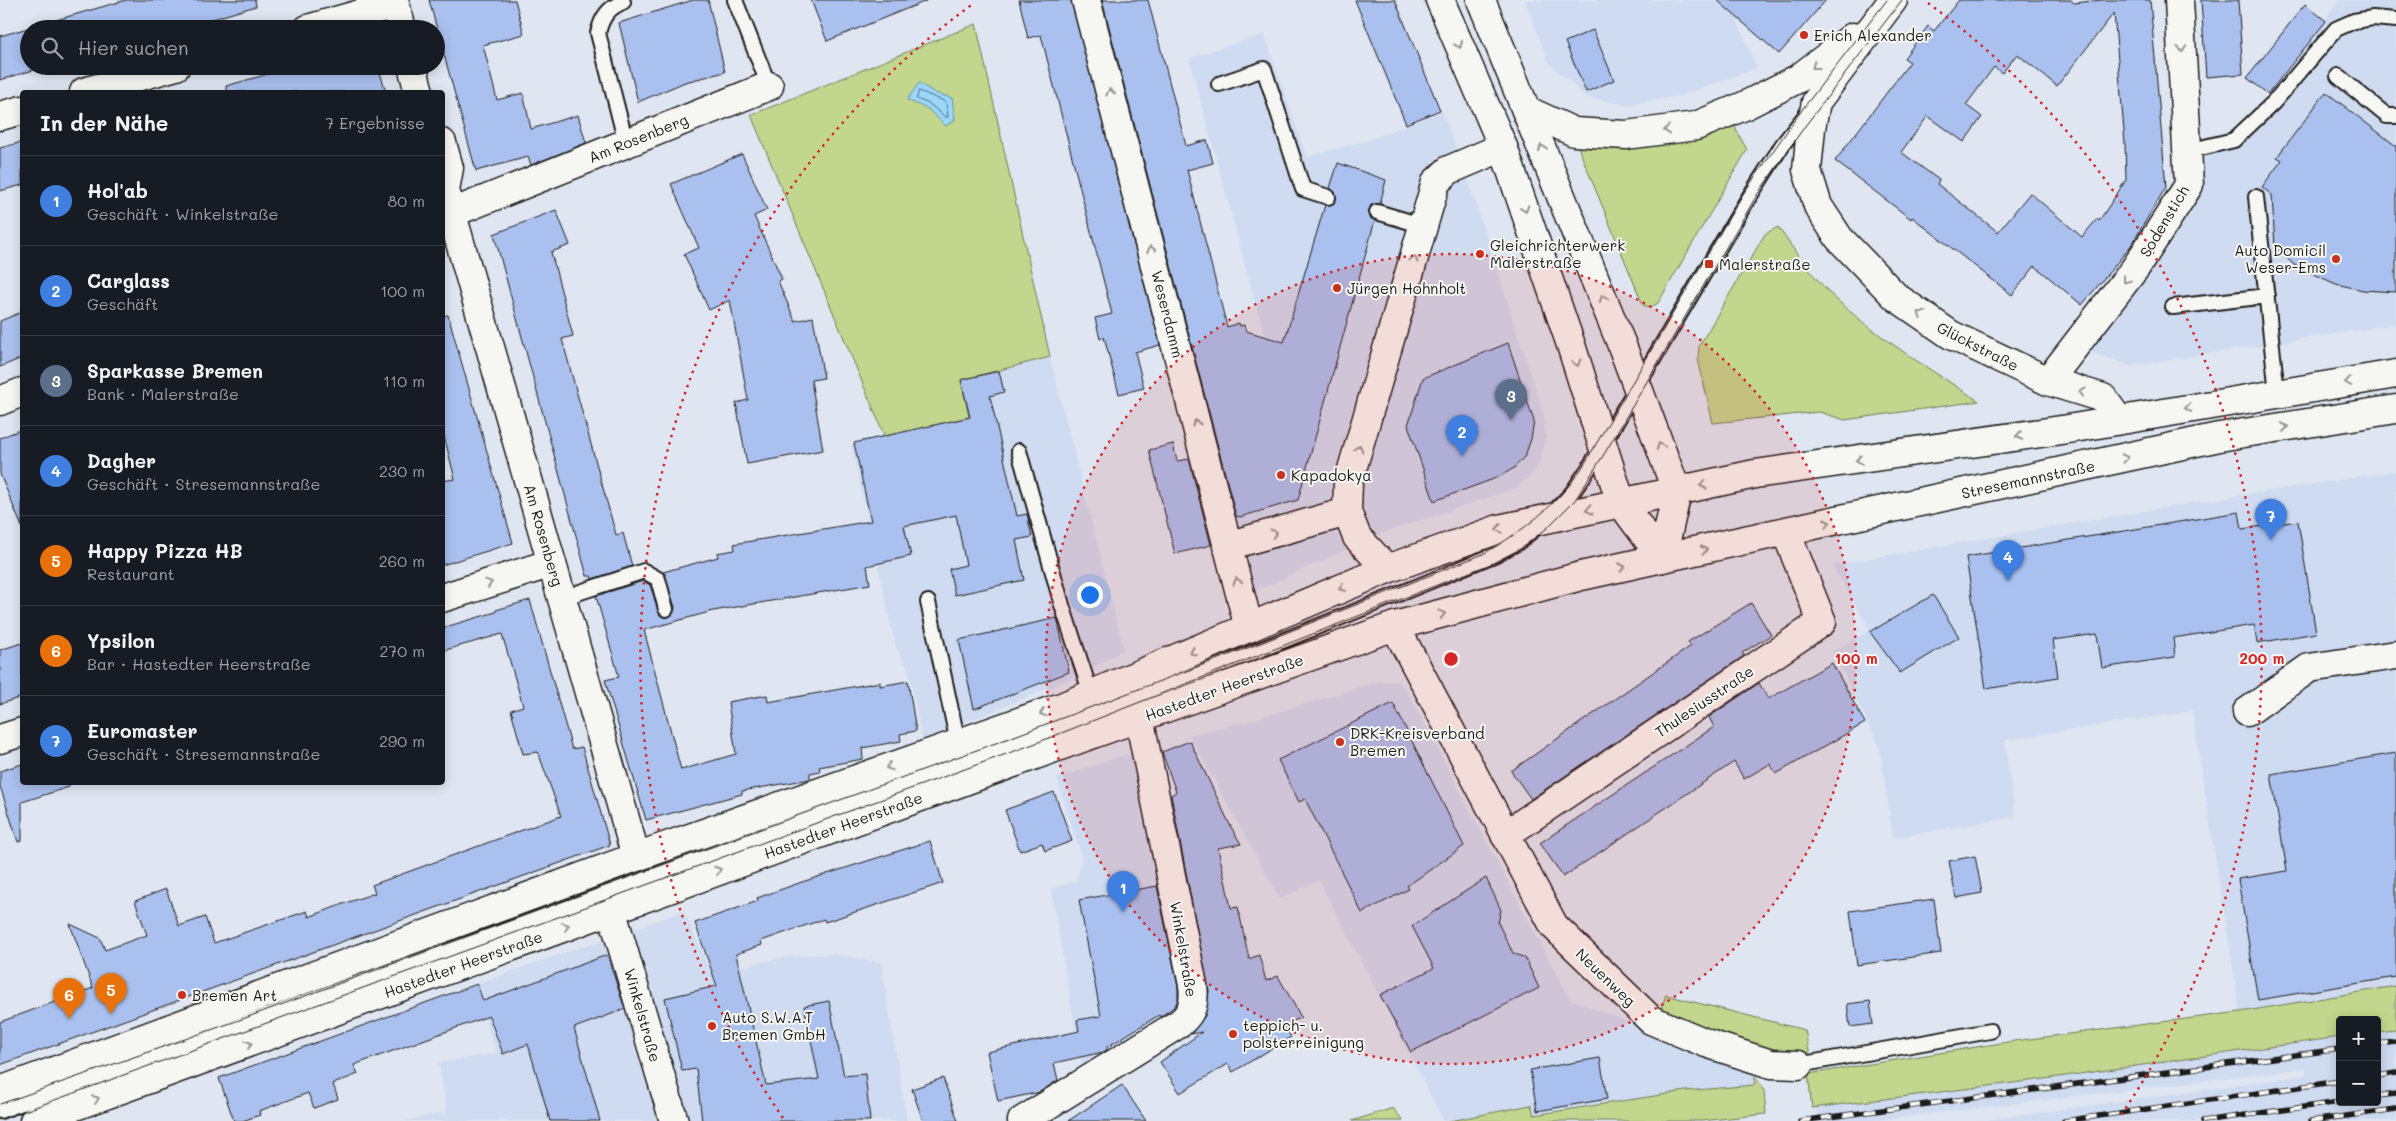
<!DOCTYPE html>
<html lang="de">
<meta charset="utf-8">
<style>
body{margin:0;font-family:Mali,sans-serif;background:#242831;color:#f1f3f6}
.controls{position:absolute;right:15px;bottom:15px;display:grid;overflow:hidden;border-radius:5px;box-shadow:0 2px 12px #0003}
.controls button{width:45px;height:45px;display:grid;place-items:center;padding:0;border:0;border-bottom:1px solid #363941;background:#171b24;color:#f1f3f6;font:25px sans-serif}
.you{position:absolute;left:1089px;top:594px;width:18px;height:18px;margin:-12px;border:4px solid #fff;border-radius:50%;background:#1a73e8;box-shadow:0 0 0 8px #1a73e833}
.badge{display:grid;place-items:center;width:32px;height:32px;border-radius:50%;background:#1a73e8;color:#fff;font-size:16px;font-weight:700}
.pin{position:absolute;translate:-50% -41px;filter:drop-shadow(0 1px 2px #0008)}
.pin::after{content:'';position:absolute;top:26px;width:18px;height:15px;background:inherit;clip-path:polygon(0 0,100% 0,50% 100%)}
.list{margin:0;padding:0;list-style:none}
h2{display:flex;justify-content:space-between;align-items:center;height:65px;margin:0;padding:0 20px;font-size:21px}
h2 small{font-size:16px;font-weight:400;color:#9ea1a6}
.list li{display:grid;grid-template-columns:32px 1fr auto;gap:15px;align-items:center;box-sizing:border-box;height:90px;padding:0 20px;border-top:1px solid #363941}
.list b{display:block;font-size:19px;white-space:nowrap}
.list p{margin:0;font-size:16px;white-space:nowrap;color:#9ea1a6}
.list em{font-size:16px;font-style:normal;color:#9ea1a6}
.icon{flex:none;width:28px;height:28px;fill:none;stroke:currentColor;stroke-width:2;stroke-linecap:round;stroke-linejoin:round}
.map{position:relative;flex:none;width:2396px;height:1121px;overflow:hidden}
.search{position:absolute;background:#171b24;box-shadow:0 2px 12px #0003;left:20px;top:20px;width:425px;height:55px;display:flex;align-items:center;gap:12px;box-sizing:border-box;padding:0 18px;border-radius:28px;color:#9ea1a6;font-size:19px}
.panel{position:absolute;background:#171b24;box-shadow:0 2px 12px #0003;left:20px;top:90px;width:425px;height:695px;border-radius:5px}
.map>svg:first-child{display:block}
.built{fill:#cfdbf0}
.green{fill:#c2d78d;stroke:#6f7a54}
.water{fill:#9bd7fc;stroke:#688ca2}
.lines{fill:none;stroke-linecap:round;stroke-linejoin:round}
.shore{stroke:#4f6776;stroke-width:1}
.building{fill:#aac1ef;stroke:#1c1c1c;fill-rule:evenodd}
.lane-casing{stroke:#1c1c1c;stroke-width:18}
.street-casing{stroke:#1c1c1c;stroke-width:31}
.secondary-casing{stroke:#1c1c1c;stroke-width:31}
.primary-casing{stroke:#1c1c1c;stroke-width:31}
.lane{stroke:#f6f6f2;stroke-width:14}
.street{stroke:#f6f6f2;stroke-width:28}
.secondary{stroke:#f6f6f2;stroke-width:28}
.primary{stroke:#f6f6f2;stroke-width:28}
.tram{stroke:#1c1c1c;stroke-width:1}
.rail-casing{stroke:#1c1c1c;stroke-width:5.5}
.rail{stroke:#f6f6f2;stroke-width:4;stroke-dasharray:11;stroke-linecap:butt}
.oneway{stroke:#949492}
.ring{fill:none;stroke:#d62828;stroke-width:2.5;stroke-dasharray:2.5 5}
.poi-dot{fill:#c8321e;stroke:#f6f6f2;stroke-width:2}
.labels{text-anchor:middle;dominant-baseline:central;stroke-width:4;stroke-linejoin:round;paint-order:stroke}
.poi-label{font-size:15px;fill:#1c1c1c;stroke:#f6f6f2;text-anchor:start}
.street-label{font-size:15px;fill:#1c1c1c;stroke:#f6f6f2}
.centre{fill:#d62828;stroke:#f6f6f2;stroke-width:2.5}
.ring-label{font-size:15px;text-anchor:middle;font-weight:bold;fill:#d62828;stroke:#f6f6f2;stroke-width:4;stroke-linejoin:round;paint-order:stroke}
</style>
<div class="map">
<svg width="2396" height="1121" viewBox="0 0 2396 1121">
<rect width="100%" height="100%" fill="#dfe6f1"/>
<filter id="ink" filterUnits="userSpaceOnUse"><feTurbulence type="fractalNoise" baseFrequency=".02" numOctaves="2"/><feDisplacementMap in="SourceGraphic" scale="10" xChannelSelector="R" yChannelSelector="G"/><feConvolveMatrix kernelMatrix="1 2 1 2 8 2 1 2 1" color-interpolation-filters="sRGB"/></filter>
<g filter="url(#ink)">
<!-- built -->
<path class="built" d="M1525 0H1729L1757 68 1680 96 1627 105 1586 97 1549 63Z
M2339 0H2396V324L2131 366 2069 345 2206 150 2268 99Z
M1264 34 1307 157 1368 140 1442 111 1469 183 1544 416 1546 435 1541 458 1533 474 1516 488 1383 533 1242 597 1181 356 1264 335 1189 58Z
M1050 357 1124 650 1076 677 922 740 909 671 896 647 851 444 969 418 961 380Z
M2396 471V986L2240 1012 2192 711 2005 740 2015 817 1893 838 1880 748 1833 651 1870 630 1832 565 2185 504Z
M1379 681H1397L1405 687 1570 999 1742 1067 1755 1076V1085L1686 1091 1534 1115 1531 1105 1444 1121 1319 880 1280 899 1189 735 1255 719Z
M1136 751 1185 1010 1083 1073 1051 889 1077 880 1082 858 1057 778Z
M684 911 711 973 791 956 833 954 881 962 907 1121H405L447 1112 439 1063 497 1053 473 985Z
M2396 1030V1121H1979L2306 1075V1068L1871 1121H1818L1816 1107 2037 1080 2340 1037V1102H2377V1032Z"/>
<!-- green -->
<path class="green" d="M976 24 1050 357 961 380 969 417 885 437 751 115Z
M1733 124 1747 150 1658 303 1650 308 1643 305 1576 142C1600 145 1626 149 1650 146 1678 142 1706 133 1733 124Z
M1778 227C1796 253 1815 280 1838 301 1881 340 1931 370 1979 401L1845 420 1819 412 1713 423 1698 359 1699 346 1765 234Z
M2396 986V1030L2377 1032V1020H2340V1037L2037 1080 1812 1108 1808 1074 2014 1041 2240 1012Z
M1666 995 1805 1030 1810 1056 1789 1057 1658 1016Z
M1755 1076 1764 1091 1766 1114 1702 1121H1450L1531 1105 1534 1115 1686 1091 1754 1085Z
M1393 1108 1403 1121H1352Z"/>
<!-- water -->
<path class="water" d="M919 83 935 93 952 98 955 120 946 126 928 109 907 100Z"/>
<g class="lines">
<!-- shore -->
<path class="shore" d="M919 91 946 102 948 117H945L931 105 917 99Z"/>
</g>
<!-- building -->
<path class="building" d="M126 0H255L256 6 179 29H29V66H47L0 80V36Z
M429 0H515L524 34 483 45 497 100 523 93 531 129 578 115 586 143 531 165 528 157 476 171Z
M693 0H708L725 72 685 82 638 102 619 23Z
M811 0H926V1L827 41Z
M1019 0H1071L1160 345 1135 352 1144 388 1119 394 1104 337 1100 339 1095 318 1112 314 1041 35 1028 38Z
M1102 0H1148L1186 146 1207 140 1213 163 1187 170 1227 327 1239 323 1240 326 1244 325 1246 331 1284 342 1325 205 1333 204 1336 199 1335 192 1330 188 1338 163 1386 180 1380 204 1371 205 1369 210 1370 218 1375 220 1298 500 1240 517 1236 516Z
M1355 0H1395L1440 110 1406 124Z
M1717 0H1826L1779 54Z
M1959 0H2071L2074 3 2102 0H2150L2166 187 2130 247 2082 305 2035 266 2012 295 1912 217 1911 219 1835 161 1910 62 1904 58 1928 26 1934 31ZM2114 13 2125 143 2126 180 2099 221 2097 219 2082 237 2030 193 1998 232 1937 184 1939 180 1901 152 1928 116 1964 142 1982 117 1966 105 1994 67 2002 73 2017 54 2057 86Z
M2201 0H2238L2243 74 2206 77Z
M2305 4 2326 21 2268 94 2247 78Z
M1593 30 1614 80 1586 92 1565 42Z
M296 66H378L386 92H227L226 86Z
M2326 92 2396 146V292L2363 290 2336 284 2294 265 2275 247 2272 195 2262 187 2282 160 2277 157Z
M22 142V185L0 191V148Z
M742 154 767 210 754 216 782 279 778 281 795 321 813 317 824 378 811 380 823 450 747 464 736 403 748 400 730 300 709 310 684 254 699 248 671 184Z
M556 210 570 245 551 252 573 336 562 339 616 535 623 533 632 566 592 579 591 576H587L494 234Z
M22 312V358L0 367V321Z
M448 315 513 543 442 565V481L455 479 442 428V316Z
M1508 343 1534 421 1531 439 1525 456 1514 468 1499 477 1434 501 1408 425 1423 378Z
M999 371 1004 392 990 396 1017 516 1027 514 1032 537 1016 540 1024 580 955 595 949 569 966 565 956 515 904 526 911 556 867 566 870 584 713 611 644 630 681 770 736 754 728 702 767 695 768 702 880 682V686L908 681 916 731 900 734 901 741 862 748 863 759 819 767 820 771 810 773V779L742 791V794L646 820 605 680 619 677 596 596 643 581 650 585 660 615 669 617 674 612 675 607 663 572 718 557 717 553 735 550 734 544 871 521 854 443 970 417 961 380Z
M22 429V527L0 474V438Z
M1173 444 1177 461 1189 459 1211 545 1175 554 1149 450Z
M2239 512 2242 529 2298 521 2316 633 2257 643 2254 625 2173 638 2175 657 2102 668 2097 634 2053 640 2058 677 1986 689 1966 557Z
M1933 595 1959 637 1900 673 1870 632Z
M530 600 572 749 582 747 610 845 0 1065V1022L93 988 70 924 100 938 105 950 147 935 135 901 166 889 179 926 205 917 214 943 307 911 309 917 343 904 375 893 372 885 561 816 538 752 523 754 511 710 523 706 502 634 442 651V628L496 612V610Z
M1751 603 1771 635 1742 653 1744 656 1531 799 1511 771 1691 646 1688 642Z
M1057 618 1069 672 974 709 959 640Z
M22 643V697L0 704V650Z
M1832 663 1865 723 1776 774 1770 764 1744 779 1734 762 1563 877 1540 843 1714 727 1709 717 1759 683 1768 699Z
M1393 703 1464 846 1407 886 1409 889 1362 913 1305 799 1299 802 1278 760Z
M1190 741 1231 827 1241 844 1218 848 1231 908 1238 907 1249 959 1259 955 1266 981 1278 976 1301 1017 1284 1026 1291 1037 1233 1072 1228 1064 1180 1093 1160 1062 1202 1032 1191 1034 1205 1016 1209 991 1171 795 1176 792 1162 752Z
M2396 753V977L2258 1000 2238 879 2287 871 2271 774Z
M22 764V782H69V787L22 802V841L18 842 0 786V771Z
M1054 792 1072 841 1045 851 1042 843 1020 851 1005 810Z
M930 841 943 883 825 922 824 919 761 941 762 945 736 954 766 1085 819 1079 804 1006 829 1001 844 1076 865 1074 870 1121H702L696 1069 682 1071 665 998 717 986 695 923 758 901 757 898 802 882Z
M1975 856 1982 893 1956 898 1949 861Z
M1486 878 1501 910 1498 923 1513 953 1525 958 1539 988 1411 1052 1380 995 1434 968 1412 926Z
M1157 886 1178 987V999L1175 1006 1160 1017 1159 1015 1107 1047V1050L1103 1052 1054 1063 1058 1080 1040 1092 998 1101 987 1052 1079 1031 1077 1020 1101 1016 1079 900Z
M1934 899 1941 953 1857 965 1850 911Z
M607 955 625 1009 574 1028 600 1121H550L528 1044 503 1054 489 1016 354 1065 358 1074 333 1084 338 1099 314 1108 308 1093 259 1111 260 1115 242 1121H234L219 1078 477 984 483 1001Z
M1870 1001 1873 1024 1850 1027 1847 1004Z
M1600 1058 1607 1099 1537 1111 1530 1070Z
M943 1078 958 1121H923L912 1089Z
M1122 1085 1146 1121H1068Z"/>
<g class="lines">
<!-- lane casing -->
<g class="lane-casing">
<path id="lane" d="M735 0 769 86
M623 2C608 8 602 17 598 33L626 143
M2338 76 2387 116H2396
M1219 84 1264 69 1303 189 1328 197
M2188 151 2234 140 2273 103 2336 29 2354 21 2373 18 2396 20
M2256 197 2277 393
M1377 212 1424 226
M2173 307 2267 296
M1019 451 1062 605 1091 694
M562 598 644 571 658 579 666 609
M928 602 958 743
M1798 1065 1990 1031
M0 1111 502 931 1013 743 1262 649 1421 585 1494 555 1517 543 1547 519 1572 493 1589 468 1746 202 1783 144 1809 111"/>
</g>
<!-- street casing -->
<g class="street-casing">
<path id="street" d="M394 0 402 29
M1086 0 1249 628
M1893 0 1816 102 1811 128 1807 170 1818 206 1839 238 1896 297 1951 335 2048 381 2103 398 2119 420
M308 29 395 4
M412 66 419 92
M84 92 176 66
M1526 110 1574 132 1626 135 1696 126 1744 106 1799 78 1853 37
M0 116 22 110
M442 143 449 168 445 190 636 857
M442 217 769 86
M2048 381 2136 267 2189 185 2179 0
M0 401 22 392
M1227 546 1347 512
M1387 569 1357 537 1347 512 1348 483 1436 182 1449 170 1503 147
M442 598 552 563
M1395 626 1554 926 1651 1020 1706 1043 1771 1064 1798 1065
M2247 712 2309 668 2396 655
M0 739 22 732
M1505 835 1822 622 1786 532
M611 909 674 1121
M1022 1121 1180 1023C1193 1012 1195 1002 1193 985L1139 717"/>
</g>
<!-- secondary casing -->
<g class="secondary-casing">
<path id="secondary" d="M0 1091 636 857 1064 706 1387 569 1499 529 1621 503
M34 1121 1090 735 1395 626 1581 576 1662 558"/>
</g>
<!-- primary casing -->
<g class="primary-casing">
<path id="primary" d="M1440 0 1503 147 1571 345 1621 503 1662 558
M1481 0 1621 343 1677 492 1662 558
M1621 503 1755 474 2068 429 2396 374
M1662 558 2219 437 2396 409"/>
</g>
<!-- lane -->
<use href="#lane" class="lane"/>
<!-- street -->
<use href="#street" class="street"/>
<!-- secondary -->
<use href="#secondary" class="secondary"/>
<!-- primary -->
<use href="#primary" class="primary"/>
<!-- tram -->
<path class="tram" d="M0 1104 245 1018 1004 740 1258 644 1483 554C1513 537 1543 516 1566 489 1572 483 1576 475 1582 468L1743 194 1804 107 1887 0
M0 1120 1031 745 1493 563 1520 549 1546 529 1575 500 1606 451 1757 195 1805 126 1902 0"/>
<!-- rail casing -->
<g class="rail-casing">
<path id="rail" d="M2377 1044 2396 1042
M2377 1076 2396 1073
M2377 1096 2396 1094
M1800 1121 2340 1049
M2064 1121 2340 1081
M2203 1121 2340 1102
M2311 1121 2396 1109"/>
</g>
<!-- rail -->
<use href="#rail" class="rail"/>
</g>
<!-- one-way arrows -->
<defs><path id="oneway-chevron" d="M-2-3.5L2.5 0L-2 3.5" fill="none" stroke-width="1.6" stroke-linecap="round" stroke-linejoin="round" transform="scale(1.25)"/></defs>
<g class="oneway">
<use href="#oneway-chevron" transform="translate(1459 45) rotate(67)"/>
<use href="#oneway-chevron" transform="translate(2182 49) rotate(86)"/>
<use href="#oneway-chevron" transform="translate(1815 66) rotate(143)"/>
<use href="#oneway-chevron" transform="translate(1110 92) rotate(-104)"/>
<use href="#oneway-chevron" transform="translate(1667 130) rotate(173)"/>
<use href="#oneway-chevron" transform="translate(1542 148) rotate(-112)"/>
<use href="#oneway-chevron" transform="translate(1525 209) rotate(71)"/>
<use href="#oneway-chevron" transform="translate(1151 249) rotate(-104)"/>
<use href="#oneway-chevron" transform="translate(1414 259) rotate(-74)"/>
<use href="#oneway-chevron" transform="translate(2126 280) rotate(127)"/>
<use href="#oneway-chevron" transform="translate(1603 298) rotate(-112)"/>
<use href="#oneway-chevron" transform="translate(1921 314) rotate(-145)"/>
<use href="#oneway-chevron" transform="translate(1577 363) rotate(72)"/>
<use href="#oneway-chevron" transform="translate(2348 382) rotate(171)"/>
<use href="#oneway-chevron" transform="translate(2082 392) rotate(-163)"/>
<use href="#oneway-chevron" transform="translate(2188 408) rotate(171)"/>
<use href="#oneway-chevron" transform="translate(1196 423) rotate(-104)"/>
<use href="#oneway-chevron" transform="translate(2285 427) rotate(-9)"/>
<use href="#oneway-chevron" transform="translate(2019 436) rotate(172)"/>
<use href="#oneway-chevron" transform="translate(1660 446) rotate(-111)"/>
<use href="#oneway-chevron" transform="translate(1359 448) rotate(-74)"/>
<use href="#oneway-chevron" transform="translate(2125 458) rotate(-12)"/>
<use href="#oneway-chevron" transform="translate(1859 460) rotate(172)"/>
<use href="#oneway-chevron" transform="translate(1703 485) rotate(166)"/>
<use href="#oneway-chevron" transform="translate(1589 510) rotate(167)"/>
<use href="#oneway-chevron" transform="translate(1827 523) rotate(-12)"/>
<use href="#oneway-chevron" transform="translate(1499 529) rotate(165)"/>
<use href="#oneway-chevron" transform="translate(1274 533) rotate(-16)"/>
<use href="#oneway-chevron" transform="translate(1704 550) rotate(-12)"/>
<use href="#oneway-chevron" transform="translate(1622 567) rotate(-12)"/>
<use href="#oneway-chevron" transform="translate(1237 581) rotate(-105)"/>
<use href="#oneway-chevron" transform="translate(489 583) rotate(-18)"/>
<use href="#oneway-chevron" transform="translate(1342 588) rotate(157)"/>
<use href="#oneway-chevron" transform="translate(1442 614) rotate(-15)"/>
<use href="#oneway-chevron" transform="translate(1193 652) rotate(157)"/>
<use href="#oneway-chevron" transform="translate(1043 713) rotate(161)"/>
<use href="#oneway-chevron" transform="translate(889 767) rotate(161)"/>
<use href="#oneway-chevron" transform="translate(718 870) rotate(-20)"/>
<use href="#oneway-chevron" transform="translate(566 926) rotate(-20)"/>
<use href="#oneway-chevron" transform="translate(249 1044) rotate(-20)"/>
<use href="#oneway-chevron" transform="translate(96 1099) rotate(-20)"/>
</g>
</g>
<!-- distance rings -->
<circle cx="1451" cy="659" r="405" fill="#d62828" fill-opacity=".12"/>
<g class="ring">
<circle cx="1451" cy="659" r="405"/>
<path d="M783 1118A811 811 0 0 1 974 3M1928 3A811 811 0 0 1 2119 1118"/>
</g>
<!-- markers -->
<g class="poi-dot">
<circle cx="1804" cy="35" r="5"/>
<circle cx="1480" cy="254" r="5"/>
<circle cx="2336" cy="259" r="5"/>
<rect x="1704" y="259" width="10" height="10" rx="2.5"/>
<circle cx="1337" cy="288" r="5"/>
<circle cx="1281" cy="475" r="5"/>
<circle cx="1340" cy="742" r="5"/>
<circle cx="182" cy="995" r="5"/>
<circle cx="712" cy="1026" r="5"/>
<circle cx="1233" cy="1034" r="5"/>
</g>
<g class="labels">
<!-- poi labels -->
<g class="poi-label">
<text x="1814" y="35">Erich Alexander</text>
<text x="1490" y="245">Gleichrichterwerk<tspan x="1490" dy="17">Malerstraße</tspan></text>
<text x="2326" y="250" text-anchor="end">Auto Domicil<tspan x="2326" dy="17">Weser-Ems</tspan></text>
<text x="1719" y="264">Malerstraße</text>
<text x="1347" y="288">Jürgen Hohnholt</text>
<text x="1291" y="475">Kapadokya</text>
<text x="1350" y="733">DRK-Kreisverband<tspan x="1350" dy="17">Bremen</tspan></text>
<text x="192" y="995">Bremen Art</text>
<text x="722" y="1017">Auto S.W.A.T<tspan x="722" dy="17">Bremen GmbH</tspan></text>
<text x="1243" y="1025">teppich- u.<tspan x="1243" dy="17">polsterreinigung</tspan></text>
</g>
<!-- street labels -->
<g class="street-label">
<text transform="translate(638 138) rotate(-22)">Am Rosenberg</text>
<text transform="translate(2164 221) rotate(-59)">Sodenstich</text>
<text transform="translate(1168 314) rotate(76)">Weserdamm</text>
<text transform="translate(1978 346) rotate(27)">Glückstraße</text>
<text transform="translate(2028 479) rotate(-12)">Stresemannstraße</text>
<text transform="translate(544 535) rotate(74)">Am Rosenberg</text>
<text transform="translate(1224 687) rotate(-20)">Hastedter Heerstraße</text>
<text transform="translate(1704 701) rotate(-34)">Thulesiusstraße</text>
<text transform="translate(843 825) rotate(-20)">Hastedter Heerstraße</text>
<text transform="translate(1184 949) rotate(80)">Winkelstraße</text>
<text transform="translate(463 964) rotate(-20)">Hastedter Heerstraße</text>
<text transform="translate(1606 977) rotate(44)">Neuenweg</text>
<text transform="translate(643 1015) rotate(74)">Winkelstraße</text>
</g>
</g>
<circle cx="1451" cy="659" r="8" class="centre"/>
<g class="ring-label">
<text x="1856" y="664">100 m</text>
<text x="2262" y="664">200 m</text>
</g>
</svg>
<div class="controls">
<button>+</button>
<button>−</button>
</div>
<div class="you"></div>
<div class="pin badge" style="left:1123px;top:912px;background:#3f7fe0">1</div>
<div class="pin badge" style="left:1462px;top:456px;background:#3f7fe0">2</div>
<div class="pin badge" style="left:1511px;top:420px;background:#5c6f8a">3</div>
<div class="pin badge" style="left:2008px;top:581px;background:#3f7fe0">4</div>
<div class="pin badge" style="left:111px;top:1014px;background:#e8710a">5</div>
<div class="pin badge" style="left:69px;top:1019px;background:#e8710a">6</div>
<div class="pin badge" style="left:2271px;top:540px;background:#3f7fe0">7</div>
<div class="search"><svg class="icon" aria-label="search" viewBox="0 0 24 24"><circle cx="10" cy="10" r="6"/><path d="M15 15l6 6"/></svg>Hier suchen</div>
<section class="panel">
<h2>In der Nähe<small>7 Ergebnisse</small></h2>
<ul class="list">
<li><span class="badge" style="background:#3f7fe0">1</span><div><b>Hol'ab</b><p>Geschäft · Winkelstraße</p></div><em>80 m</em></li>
<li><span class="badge" style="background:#3f7fe0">2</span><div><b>Carglass</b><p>Geschäft</p></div><em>100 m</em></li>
<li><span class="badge" style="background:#5c6f8a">3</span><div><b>Sparkasse Bremen</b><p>Bank · Malerstraße</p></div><em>110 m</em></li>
<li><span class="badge" style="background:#3f7fe0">4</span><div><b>Dagher</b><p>Geschäft · Stresemannstraße</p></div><em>230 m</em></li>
<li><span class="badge" style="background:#e8710a">5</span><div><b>Happy Pizza HB</b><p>Restaurant</p></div><em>260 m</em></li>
<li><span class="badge" style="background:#e8710a">6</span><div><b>Ypsilon</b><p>Bar · Hastedter Heerstraße</p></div><em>270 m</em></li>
<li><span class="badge" style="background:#3f7fe0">7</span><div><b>Euromaster</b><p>Geschäft · Stresemannstraße</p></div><em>290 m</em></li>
</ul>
</section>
</div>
